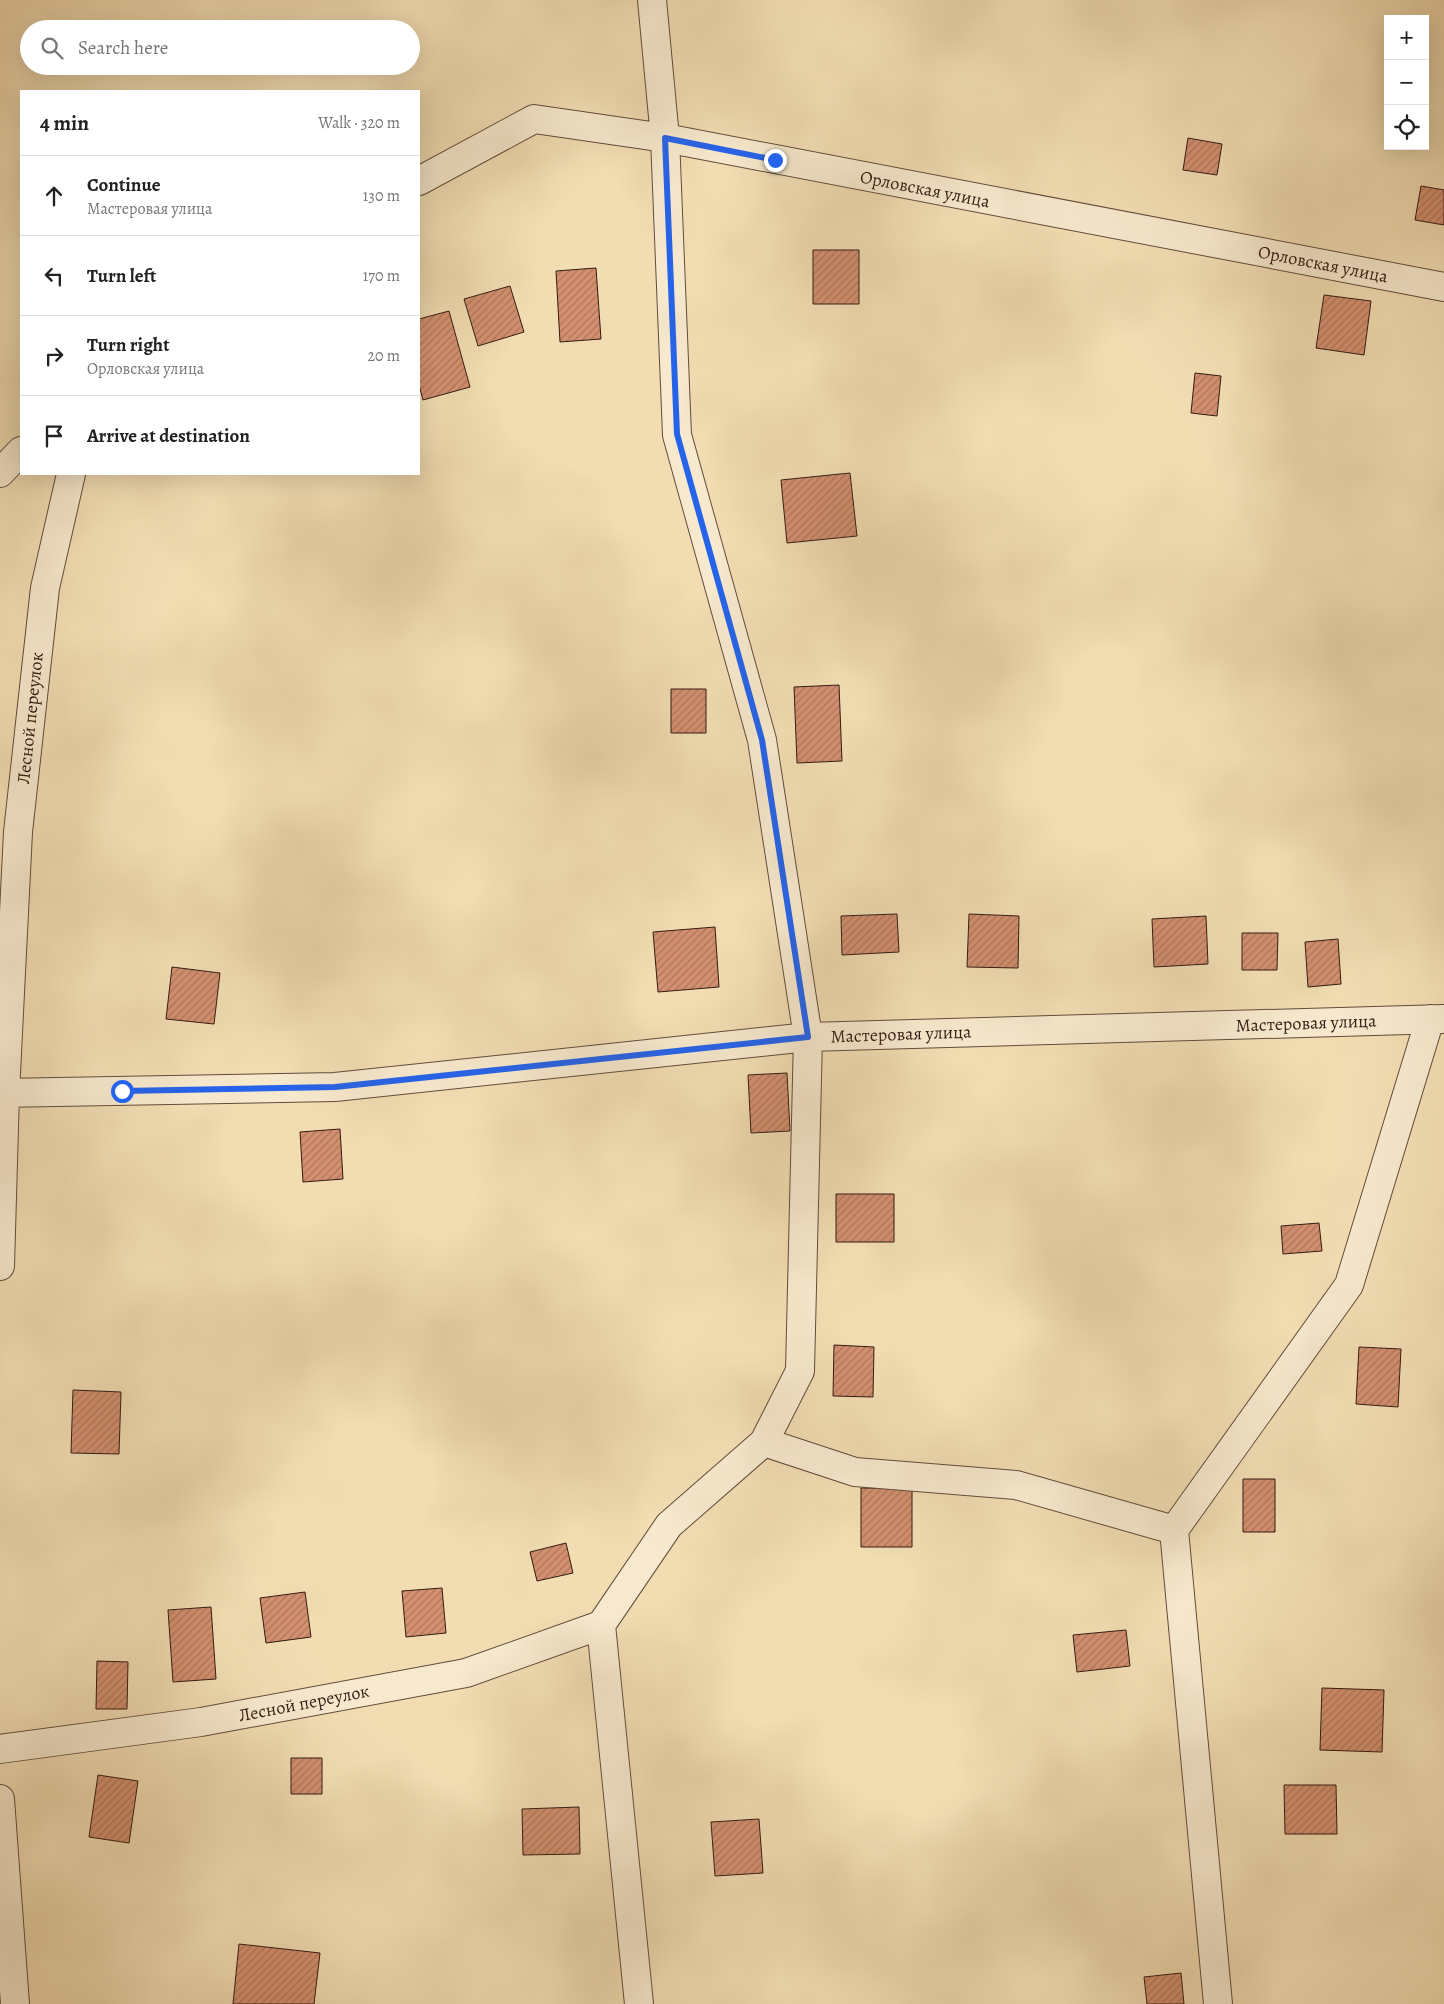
<!DOCTYPE html>
<meta charset="utf-8">
<style>
body{margin:0;font-family:Alegreya,serif;background:#f6f6f6;color:#222}
.controls{position:absolute;right:15px;top:15px;display:grid;overflow:hidden;border-radius:0px;box-shadow:0 5px 20px #0002}
.controls button{width:45px;height:45px;display:grid;place-items:center;padding:0;border:0;border-bottom:1px solid #e0e0e0;background:#fff;color:#222;font:25px sans-serif}
.stop{position:absolute;width:15px;height:15px;margin:-11px;border:4px solid #2563eb;border-radius:50%;background:#fff}
.stop.end{background:#2563eb;border-color:#fff;box-shadow:0 1px 5px #0008}
.list{margin:0;padding:0;list-style:none}
h2{display:flex;justify-content:space-between;align-items:center;height:65px;margin:0;padding:0 20px;font-size:21px}
h2 small{font-size:16px;font-weight:400;color:#767676}
.list li{display:grid;grid-template-columns:32px 1fr auto;gap:15px;align-items:center;box-sizing:border-box;height:80px;padding:0 20px;border-top:1px solid #e0e0e0}
.list b{display:block;font-size:19px;white-space:nowrap}
.list p{margin:0;font-size:16px;white-space:nowrap;color:#767676}
.list em{font-size:16px;font-style:normal;color:#767676}
.icon{flex:none;width:28px;height:28px;fill:none;stroke:currentColor;stroke-width:2;stroke-linecap:round;stroke-linejoin:round}
.map{position:relative;flex:none;width:1444px;height:2004px;overflow:hidden}
.search{position:absolute;background:#fff;box-shadow:0 5px 20px #0002;left:20px;top:20px;width:400px;height:55px;display:flex;align-items:center;gap:12px;box-sizing:border-box;padding:0 18px;border-radius:28px;color:#767676;font-size:19px}
.panel{position:absolute;background:#fff;box-shadow:0 5px 20px #0002;left:20px;top:90px;width:400px;height:385px;border-radius:0px}
.map>svg:first-child{display:block}
.building{fill:url(#building-hatch);stroke:#321b12}
.lines{fill:none;stroke-linecap:round;stroke-linejoin:round}
.minor-casing{stroke:#624c3a;stroke-width:30}
.minor{stroke:#f7e9ce;stroke-width:28}
.route{stroke:#2563eb;stroke-width:6}
.labels{text-anchor:middle;dominant-baseline:central;stroke-width:4;stroke-linejoin:round;paint-order:stroke}
.street-label{font-size:18px;fill:#321b12;stroke:#f7e9ce}
</style>
<div class="map">
<svg width="1444" height="2004" viewBox="0 0 1444 2004">
<defs>
<pattern id="building-hatch" width="6" height="6" patternUnits="userSpaceOnUse" patternTransform="scale(1.25)"><rect width="6" height="6" fill="#d49070"/><path d="M-1 1l2-2M0 6l6-6M5 7l2-2" fill="none" stroke="#ad755b"/></pattern>
</defs>
<rect width="100%" height="100%" fill="#f2ddb3"/>
<filter id="stains"><feTurbulence type="fractalNoise" baseFrequency=".004" numOctaves="4"/><feColorMatrix values="0 0 0 0 .2 0 0 0 0 .09 0 0 0 0 .02 0 0 0 .5 -.17"/></filter>
<radialGradient id="worn" r=".72"><stop offset=".6" stop-color="#630" stop-opacity="0"/><stop offset="1" stop-color="#630" stop-opacity=".3"/></radialGradient>
<!-- building -->
<path class="building" d="M1188 138 1222 144 1217 175 1183 170Z
M1421 186 1444 190V225L1415 220Z
M813 250H859V304H813Z
M596 268 601 339 560 342 556 271Z
M510 286 524 332 478 346 464 299Z
M1324 295 1371 301 1364 355 1316 348Z
M449 311 470 387 423 400 419 385V319Z
M1195 373 1221 376 1217 416 1191 413Z
M850 473 857 536 787 543 781 480Z
M839 685 842 761 797 763 794 687Z
M671 689H706V733H671Z
M897 914 899 952 842 955 841 916Z
M969 914 1019 916 1018 968 967 967Z
M1206 916 1208 964 1154 967 1152 919Z
M715 927 719 987 658 992 653 932Z
M1242 933H1278L1277 970H1242Z
M1338 939 1341 984 1308 987 1305 942Z
M172 967 220 973 214 1024 166 1019Z
M787 1073 790 1131 751 1133 748 1075Z
M340 1129 343 1179 303 1182 300 1132Z
M836 1194H894V1242H836Z
M1319 1223 1322 1251 1283 1254 1281 1226Z
M834 1345 874 1347 873 1397 833 1396Z
M1359 1347 1401 1349 1398 1407 1356 1404Z
M73 1390 121 1392 119 1454 71 1453Z
M1243 1479H1275V1532H1243Z
M861 1488H912V1547H861Z
M566 1543 573 1573 537 1581 530 1552Z
M442 1588 446 1633 406 1637 402 1591Z
M305 1592 311 1637 266 1643 260 1598Z
M211 1607 216 1679 173 1682 168 1610Z
M1126 1630 1130 1666 1077 1672 1073 1635Z
M97 1661 128 1662 127 1709H96Z
M1322 1688 1384 1690 1382 1752 1320 1750Z
M291 1758H322V1794H291Z
M98 1775 138 1781 129 1843 89 1837Z
M1284 1785H1336L1337 1834H1285Z
M579 1807 580 1854 523 1855 522 1809Z
M759 1819 763 1873 715 1876 711 1822Z
M239 1944 320 1953 314 2004H233Z
M1181 1973 1184 2004H1147L1144 1977Z"/>
<g class="lines">
<!-- minor casing -->
<g class="minor-casing">
<path id="minor" d="M419 181 534 119 665 138 1444 287
M0 473 21 451
M0 1093 335 1087 808 1037 1444 1019
M0 1266 5 1093 18 832 45 588 71 474
M764 1442 855 1472 1016 1485 1174 1530
M0 1749 201 1722 466 1673 601 1625
M0 1799 15 2004
M639 2004 601 1625 669 1525 764 1442 800 1371 808 1037 762 740 677 435 665 138 652 0
M1218 2004 1174 1530 1349 1285 1430 1019"/>
</g>
<!-- minor -->
<use href="#minor" class="minor"/>
</g>
<g class="lines">
<!-- route -->
<path class="route" d="M122 1091 335 1087 808 1037 762 740 677 434 665 138 775 160"/>
</g>
<g class="labels">
<!-- street labels -->
<g class="street-label">
<text transform="translate(925 189) rotate(11)">Орловская улица</text>
<text transform="translate(1323 264) rotate(11)">Орловская улица</text>
<text transform="translate(30 718) rotate(-84)">Лесной переулок</text>
<text transform="translate(1306 1023) rotate(-2)">Мастеровая улица</text>
<text transform="translate(901 1034) rotate(-2)">Мастеровая улица</text>
<text transform="translate(304 1703) rotate(-11)">Лесной переулок</text>
</g>
</g>
<rect width="100%" height="100%" filter="url(#stains)"/>
<rect width="100%" height="100%" fill="url(#worn)"/>
</svg>
<div class="controls">
<button>+</button>
<button>−</button>
<button><svg class="icon" aria-label="locate" viewBox="0 0 24 24"><circle cx="12" cy="12" r="6"/><path d="M12 2v4M12 18v4M2 12h4M18 12h4"/></svg></button>
</div>
<div class="stop" style="left:122px;top:1091px"></div>
<div class="stop end" style="left:775px;top:160px"></div>
<div class="search"><svg class="icon" aria-label="search" viewBox="0 0 24 24"><circle cx="10" cy="10" r="6"/><path d="M15 15l6 6"/></svg>Search here</div>
<section class="panel">
<h2>4 min<small>Walk · 320 m</small></h2>
<ul class="list">
<li><svg class="icon" aria-label="ahead" viewBox="0 0 24 24"><path d="M12 20V5M6 11l6-6 6 6"/></svg><div><b>Continue</b><p>Мастеровая улица</p></div><em>130 m</em></li>
<li><svg class="icon" aria-label="left" viewBox="0 0 24 24"><path d="M17 20v-9H6M10 6l-5 5 5 5"/></svg><div><b>Turn left</b></div><em>170 m</em></li>
<li><svg class="icon" aria-label="right" viewBox="0 0 24 24"><path d="M7 20v-9h11M14 6l5 5-5 5"/></svg><div><b>Turn right</b><p>Орловская улица</p></div><em>20 m</em></li>
<li><svg class="icon" aria-label="arrive" viewBox="0 0 24 24"><path d="M6 21V4h12l-3 4 3 4H6"/></svg><div><b>Arrive at destination</b></div></li>
</ul>
</section>
</div>
